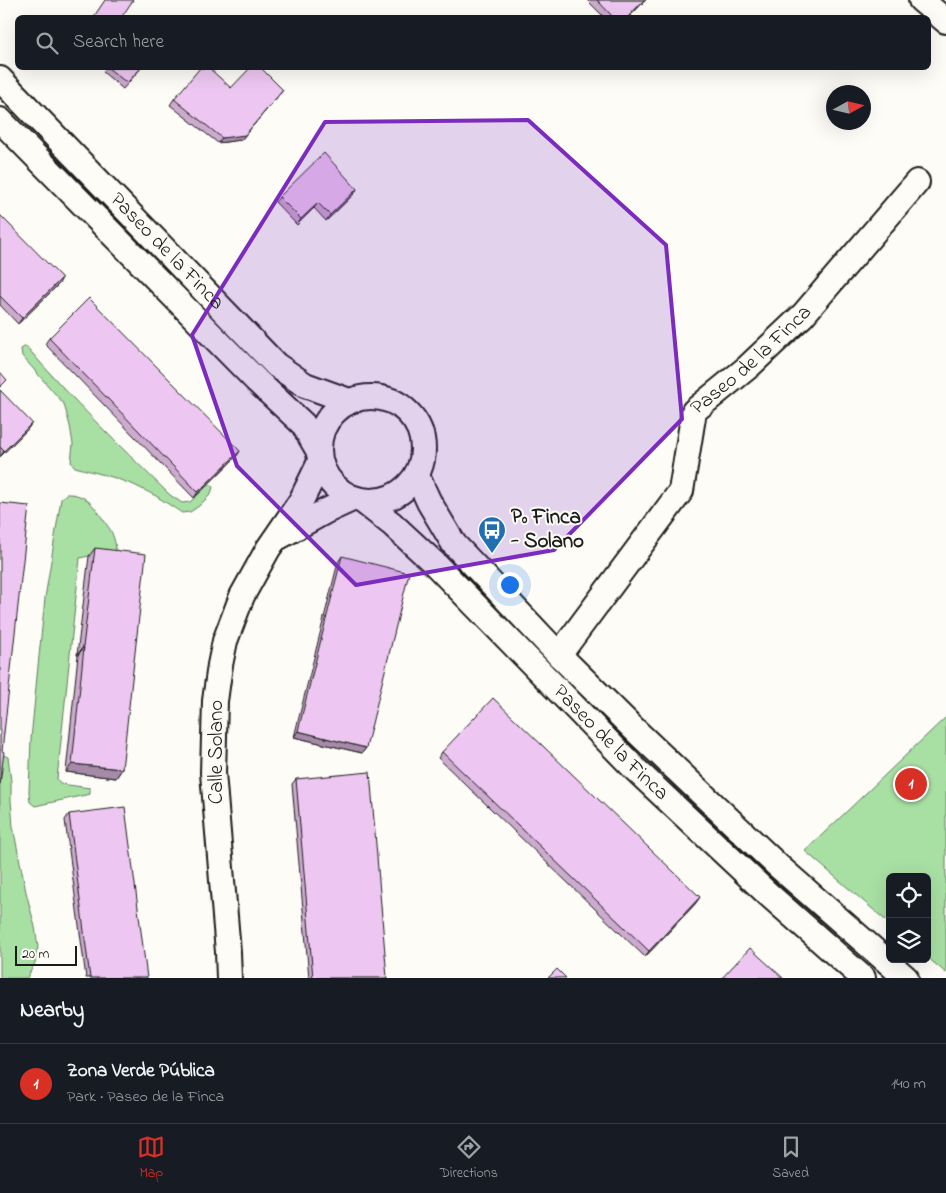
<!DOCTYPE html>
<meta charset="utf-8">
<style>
body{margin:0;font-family:"Indie Flower",sans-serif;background:#242831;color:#f1f3f6}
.controls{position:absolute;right:15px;bottom:15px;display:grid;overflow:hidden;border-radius:8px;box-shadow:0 5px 20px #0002}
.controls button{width:45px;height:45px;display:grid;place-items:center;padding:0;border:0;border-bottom:1px solid #363941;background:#171b24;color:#f1f3f6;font:25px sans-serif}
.compass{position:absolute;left:826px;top:85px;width:45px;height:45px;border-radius:50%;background:#171b24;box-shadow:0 5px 20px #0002;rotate:82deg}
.scale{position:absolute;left:15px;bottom:12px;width:62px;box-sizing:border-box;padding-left:5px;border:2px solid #1c1c1c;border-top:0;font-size:14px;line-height:18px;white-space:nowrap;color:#1c1c1c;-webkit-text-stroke:4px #fdfcf7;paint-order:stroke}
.you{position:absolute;left:509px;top:584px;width:18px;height:18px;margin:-12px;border:4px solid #fff;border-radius:50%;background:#1a73e8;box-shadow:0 0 0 8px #1a73e833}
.badge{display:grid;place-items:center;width:32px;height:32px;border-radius:50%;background:#d93025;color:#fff;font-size:16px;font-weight:700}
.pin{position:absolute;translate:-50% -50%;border:2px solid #fff;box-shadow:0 1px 5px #0006}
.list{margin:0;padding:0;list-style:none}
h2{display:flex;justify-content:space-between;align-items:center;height:65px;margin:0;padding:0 20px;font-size:21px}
h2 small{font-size:16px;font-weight:400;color:#9ea1a6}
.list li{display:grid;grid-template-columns:32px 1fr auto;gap:15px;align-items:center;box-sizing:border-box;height:80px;padding:0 20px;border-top:1px solid #363941}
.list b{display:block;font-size:19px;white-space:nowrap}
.list p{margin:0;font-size:16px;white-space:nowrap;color:#9ea1a6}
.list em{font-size:16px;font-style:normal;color:#9ea1a6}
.icon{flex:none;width:28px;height:28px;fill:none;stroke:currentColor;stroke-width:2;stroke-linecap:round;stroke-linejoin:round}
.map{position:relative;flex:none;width:946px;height:978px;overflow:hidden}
.search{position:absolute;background:#171b24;box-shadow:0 5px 20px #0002;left:15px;right:15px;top:15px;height:55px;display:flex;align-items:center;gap:12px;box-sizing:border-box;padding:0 18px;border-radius:8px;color:#9ea1a6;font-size:19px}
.sheet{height:145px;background:#171b24}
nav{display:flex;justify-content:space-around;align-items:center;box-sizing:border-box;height:70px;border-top:1px solid #363941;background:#171b24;font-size:14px;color:#9ea1a6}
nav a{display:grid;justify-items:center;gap:2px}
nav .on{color:#d93025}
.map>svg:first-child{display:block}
.green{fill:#a8dfa3;stroke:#627e60}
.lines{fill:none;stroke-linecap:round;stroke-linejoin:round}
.minor-casing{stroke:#1c1c1c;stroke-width:28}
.minor{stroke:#fdfcf7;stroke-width:24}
.wall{fill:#ccabcf;stroke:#1c1c1c}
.shaded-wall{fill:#a68ba9;stroke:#1c1c1c}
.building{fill:#edc7f1;stroke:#1c1c1c}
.marked{fill:#7b2cbf;fill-opacity:0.2;stroke:#7b2cbf;stroke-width:4;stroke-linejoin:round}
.labels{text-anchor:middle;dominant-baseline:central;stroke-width:4;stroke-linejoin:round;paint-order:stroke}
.street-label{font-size:21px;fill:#1c1c1c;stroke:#fdfcf7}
.poi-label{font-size:21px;font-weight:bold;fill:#1c1c1c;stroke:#fdfcf7;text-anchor:start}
</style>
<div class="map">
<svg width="946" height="978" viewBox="0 0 946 978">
<rect width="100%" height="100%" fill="#fdfcf7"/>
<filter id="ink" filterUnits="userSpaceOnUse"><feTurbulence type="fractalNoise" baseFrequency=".02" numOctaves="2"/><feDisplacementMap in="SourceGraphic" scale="10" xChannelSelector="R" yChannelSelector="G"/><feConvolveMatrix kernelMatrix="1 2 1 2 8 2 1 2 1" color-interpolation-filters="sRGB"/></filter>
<g filter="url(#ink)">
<!-- green -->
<path class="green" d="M26 346C70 398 121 447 170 495L182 503 190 502 209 484 213 487 211 494 199 506 190 512 182 513 156 496 134 485 112 477 75 467 71 462 73 444 70 426 64 404 22 356 21 349Z
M66 494C86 493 95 507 105 522 108 527 112 531 113 536 116 543 116 551 116 559L89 556 80 558 57 779 61 784 90 788V794L35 806 30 802 29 792 31 739 38 666 45 598 61 499Z
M946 717V973L927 957V877H890V924L805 851Z
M3 755 8 757 11 781V800L13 827 26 892 35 927 38 947 35 963 27 978H0V757Z"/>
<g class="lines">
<!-- minor casing -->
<g class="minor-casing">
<g id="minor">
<path d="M921 0 946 21"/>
<path id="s1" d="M0 79 276 365 305 385 349 401"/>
<path d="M0 120 257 381 303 424 318 450"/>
<circle cx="371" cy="449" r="52"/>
<path d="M417 476 429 502 454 544 559 655 638 733 777 865 906 978"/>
<path id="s2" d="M364 502 392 524 433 562 636 770 768 894 863 978"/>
<path d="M279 537 326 511 352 499"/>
<path id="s3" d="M559 655 681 491 694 411 748 367 803 315 917 182"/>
<path d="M229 978 228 952 213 773 215 701 220 665 225 641 242 596 268 549 301 501 320 462"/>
</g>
</g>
<!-- minor -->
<use href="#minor" class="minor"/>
</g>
<!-- wall -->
<path class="wall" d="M587 0H646L628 18H605Z
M106 68H141L123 89 103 72Z
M231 88 283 90 241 140 218 143 170 105 174 99Z
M357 189 354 194 326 221 314 208 297 225 275 202 279 197Z
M0 215 59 284 18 324 0 305Z
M49 338 240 451 236 457 194 498 45 344Z
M0 390 27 430 0 457Z
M95 548 122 769 116 778 66 772 78 655H77L89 556Z
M342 556 366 748 362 753 294 737 338 562Z
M442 752 696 903 645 957 438 758Z
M296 779 387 978H309L292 784Z
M69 814 147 978H86L65 820Z"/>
<!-- shaded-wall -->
<path class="shaded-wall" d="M644 0H646L628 18H627Z
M283 90 241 140 218 143 222 138Z
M357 189 354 194 326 221 330 215Z
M318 203 314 208 297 225 301 219Z
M62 278 59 284 18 324 22 318Z
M32 423 27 430 0 457 4 451Z
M240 451 236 457 194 498 198 492Z
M83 647H84L78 655H77Z
M298 731 366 748 362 753 294 737Z
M72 764 122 769 116 778 66 772Z
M700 897 696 903 645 957 649 951Z"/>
<!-- building -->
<path class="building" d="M105 0H133L121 18H93Z
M597 0H644L627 18H614Z
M108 68H141L127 83Z
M200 68H209L231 88 250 68H261L283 90 245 135 222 138 174 99Z
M324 153 357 189 330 215 318 203 301 219 279 197Z
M0 215 62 278 22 318 0 296Z
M89 298 240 451 198 492 49 338Z
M0 372 7 380 0 387Z
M0 390 32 423 4 451 0 447Z
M0 503 29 506 2 751 4 752 0 784Z
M95 548 146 554 122 769 72 764 84 647H83Z
M342 556 409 573 366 748 298 731Z
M493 698 700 897 649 951 442 752Z
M370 772 387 978H313L296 779Z
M125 807 147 978H90L69 814Z
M750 948 783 978H722Z
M557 969 566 978H548Z"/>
</g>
<!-- marked area -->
<path class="marked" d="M528 120 666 245 682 419 554 550 356 585 237 466 192 335 325 122Z"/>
<!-- icons -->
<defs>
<g id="bus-pin" transform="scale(1.4375)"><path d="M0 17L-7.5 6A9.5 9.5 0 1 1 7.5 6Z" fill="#1f6fb2" stroke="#fdfcf7"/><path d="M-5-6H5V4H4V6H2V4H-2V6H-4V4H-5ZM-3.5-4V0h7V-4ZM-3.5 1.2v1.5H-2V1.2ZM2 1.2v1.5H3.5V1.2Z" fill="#fff"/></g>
</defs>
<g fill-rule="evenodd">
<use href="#bus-pin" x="492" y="530"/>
</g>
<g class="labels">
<!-- street labels -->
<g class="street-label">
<text stroke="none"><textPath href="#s1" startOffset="240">Paseo de la Finca</textPath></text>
<text stroke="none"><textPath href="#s3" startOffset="362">Paseo de la Finca</textPath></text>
<text stroke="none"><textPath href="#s2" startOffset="345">Paseo de la Finca</textPath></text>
<text transform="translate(217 752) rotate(-90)">Calle Solano</text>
</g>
<!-- poi labels -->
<g class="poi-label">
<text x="511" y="518">Pº Finca<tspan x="511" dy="24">- Solano</tspan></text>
</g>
</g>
</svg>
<div class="controls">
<button><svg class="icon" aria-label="locate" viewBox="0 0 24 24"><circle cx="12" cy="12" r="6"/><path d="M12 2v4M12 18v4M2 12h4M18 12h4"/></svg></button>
<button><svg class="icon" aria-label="layers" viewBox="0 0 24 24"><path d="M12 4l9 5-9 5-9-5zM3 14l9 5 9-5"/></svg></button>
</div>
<svg class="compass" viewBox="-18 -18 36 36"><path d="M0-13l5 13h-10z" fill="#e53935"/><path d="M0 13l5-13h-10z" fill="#9ea1a6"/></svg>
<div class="scale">20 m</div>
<div class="you"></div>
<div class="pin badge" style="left:911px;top:784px">1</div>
<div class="search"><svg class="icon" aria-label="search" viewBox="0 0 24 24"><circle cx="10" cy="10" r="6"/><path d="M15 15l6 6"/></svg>Search here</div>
</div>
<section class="sheet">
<h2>Nearby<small></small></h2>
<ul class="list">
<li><span class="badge">1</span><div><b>Zona Verde Pública</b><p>Park · Paseo de la Finca</p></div><em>140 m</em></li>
</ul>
</section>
<nav>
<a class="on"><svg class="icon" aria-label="map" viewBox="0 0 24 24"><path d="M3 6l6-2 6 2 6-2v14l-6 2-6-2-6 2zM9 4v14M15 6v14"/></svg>Map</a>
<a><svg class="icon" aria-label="directions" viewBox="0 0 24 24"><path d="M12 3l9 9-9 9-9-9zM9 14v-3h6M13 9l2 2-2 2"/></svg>Directions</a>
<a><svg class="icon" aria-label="saved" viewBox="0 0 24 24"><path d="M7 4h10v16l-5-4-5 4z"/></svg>Saved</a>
</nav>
